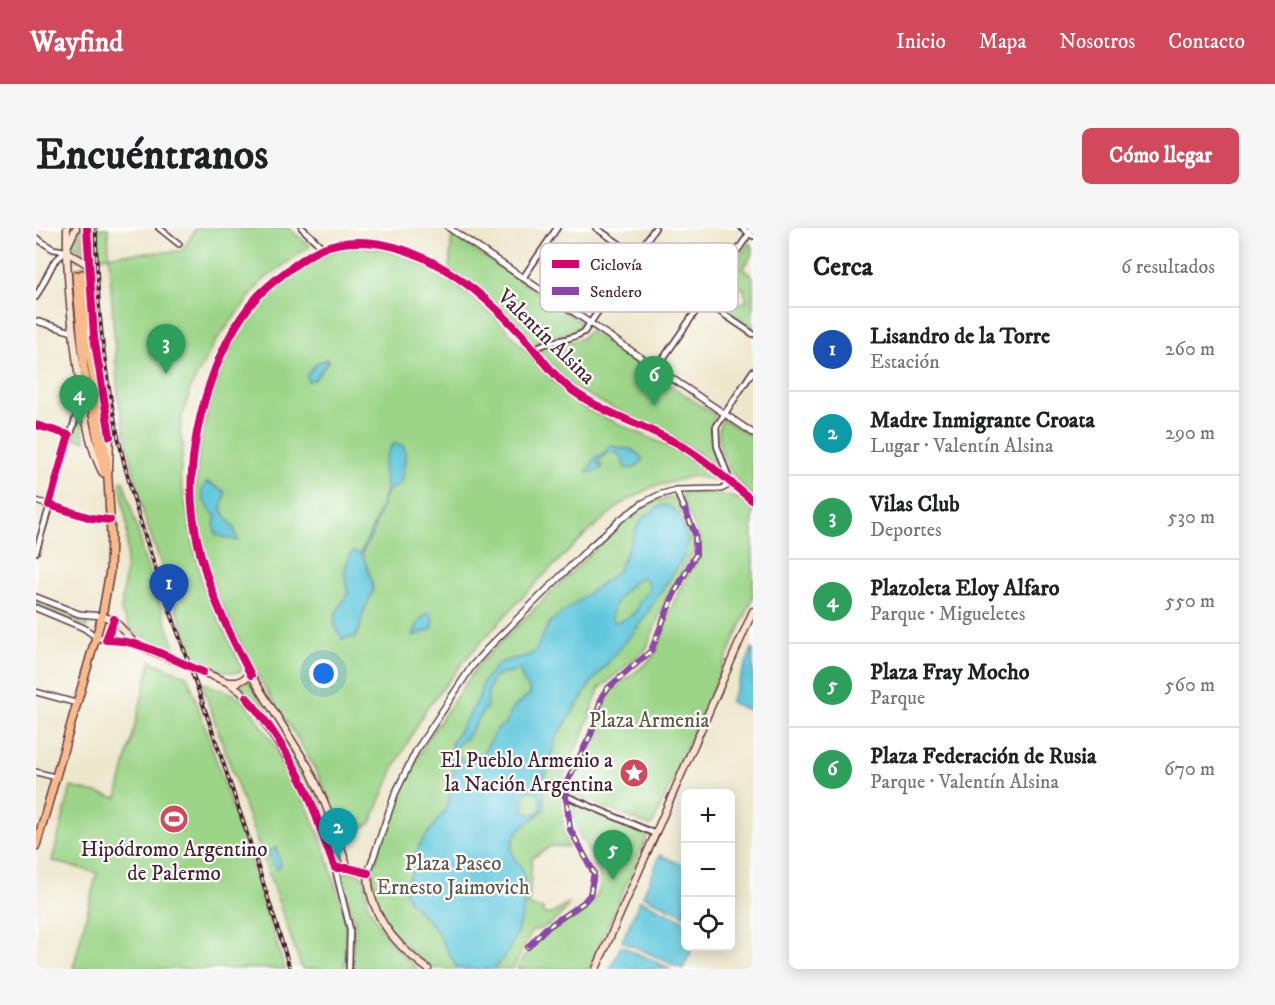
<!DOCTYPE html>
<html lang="es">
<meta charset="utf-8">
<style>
body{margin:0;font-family:"IM FELL DW Pica",serif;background:#f6f6f6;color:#202124}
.controls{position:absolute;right:18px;bottom:18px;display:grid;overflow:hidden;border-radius:9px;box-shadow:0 3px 15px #0003}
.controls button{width:54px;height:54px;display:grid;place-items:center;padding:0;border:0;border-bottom:2px solid #e0e0e0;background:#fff;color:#202124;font:30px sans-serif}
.you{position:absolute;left:288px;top:446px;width:21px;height:21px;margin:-15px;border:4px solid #fff;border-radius:50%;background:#1a73e8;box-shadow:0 0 0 9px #1a73e833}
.badge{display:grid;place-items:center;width:39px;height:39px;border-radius:50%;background:#d1495b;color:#fff;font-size:20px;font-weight:700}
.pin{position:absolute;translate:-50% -50px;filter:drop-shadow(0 2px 3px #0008)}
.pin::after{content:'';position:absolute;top:32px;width:21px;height:18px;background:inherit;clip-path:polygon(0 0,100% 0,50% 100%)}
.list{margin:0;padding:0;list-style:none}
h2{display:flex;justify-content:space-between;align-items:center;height:78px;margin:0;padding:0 24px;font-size:26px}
h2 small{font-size:20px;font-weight:400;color:#757577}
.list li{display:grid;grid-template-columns:39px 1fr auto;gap:18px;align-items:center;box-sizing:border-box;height:84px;padding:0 24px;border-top:2px solid #e0e0e0}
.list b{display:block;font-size:22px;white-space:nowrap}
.list p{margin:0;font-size:20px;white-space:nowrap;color:#757577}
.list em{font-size:20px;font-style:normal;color:#757577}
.icon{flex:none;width:33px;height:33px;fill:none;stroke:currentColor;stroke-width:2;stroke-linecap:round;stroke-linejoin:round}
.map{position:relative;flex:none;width:717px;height:741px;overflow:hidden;border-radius:9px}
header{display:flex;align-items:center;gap:36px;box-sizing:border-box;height:84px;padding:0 30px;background:#d1495b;color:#fff}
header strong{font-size:28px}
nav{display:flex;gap:33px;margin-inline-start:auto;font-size:21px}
.intro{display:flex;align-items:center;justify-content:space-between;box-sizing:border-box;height:144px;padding:0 36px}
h1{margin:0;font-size:42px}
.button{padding:15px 27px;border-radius:9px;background:#d1495b;color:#fff;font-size:21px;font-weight:700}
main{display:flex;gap:36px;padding:0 36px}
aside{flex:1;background:#fff;border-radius:9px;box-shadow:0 3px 15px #0003}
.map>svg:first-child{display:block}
.green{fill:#9cd588;stroke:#737a5a;stroke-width:1.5;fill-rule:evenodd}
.water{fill:#5fc7dc;stroke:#547384;stroke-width:1.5;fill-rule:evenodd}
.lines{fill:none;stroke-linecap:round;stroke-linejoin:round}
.primary-tunnel{stroke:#ccbfac;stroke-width:7;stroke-dasharray:7 3.5;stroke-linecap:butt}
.pedestrian-casing{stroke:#623d43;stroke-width:6}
.minor-casing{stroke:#623d43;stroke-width:8}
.tertiary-casing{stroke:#623d43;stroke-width:8}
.secondary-casing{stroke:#623d43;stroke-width:9}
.primary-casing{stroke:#623d43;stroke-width:10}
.pedestrian{stroke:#fff;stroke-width:3}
.minor{stroke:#fff;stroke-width:4.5}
.tertiary{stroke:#fff;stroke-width:5}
.secondary{stroke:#fde4d1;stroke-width:6}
.primary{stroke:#fabb8c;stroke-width:7}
.rail-casing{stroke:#4a1f2b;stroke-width:4}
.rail{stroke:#fff;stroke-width:1.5;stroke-dasharray:4.5;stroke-linecap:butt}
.quiet{stroke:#8e44ad;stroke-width:6;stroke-dasharray:12 6;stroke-linecap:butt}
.cycleway-casing{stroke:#fff;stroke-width:11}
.cycleway{stroke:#d6006c;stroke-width:8}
.labels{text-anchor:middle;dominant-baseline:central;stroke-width:4.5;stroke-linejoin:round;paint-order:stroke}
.street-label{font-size:21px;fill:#4a1f2b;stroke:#fff}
.park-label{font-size:21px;fill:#635647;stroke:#fff}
.poi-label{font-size:21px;fill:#4a1f2b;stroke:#fff;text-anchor:end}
.key{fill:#fff;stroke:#c9bcbf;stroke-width:1.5}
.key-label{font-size:16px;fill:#4a1f2b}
</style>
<header>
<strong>Wayfind</strong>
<nav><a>Inicio</a><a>Mapa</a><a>Nosotros</a><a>Contacto</a></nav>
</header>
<div class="intro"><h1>Encuéntranos</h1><a class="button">Cómo llegar</a></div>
<main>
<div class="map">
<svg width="717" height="741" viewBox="0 0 717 741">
<rect width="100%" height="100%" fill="#fff"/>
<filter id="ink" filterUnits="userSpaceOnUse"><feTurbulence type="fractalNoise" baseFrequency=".0167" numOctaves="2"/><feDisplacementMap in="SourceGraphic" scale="12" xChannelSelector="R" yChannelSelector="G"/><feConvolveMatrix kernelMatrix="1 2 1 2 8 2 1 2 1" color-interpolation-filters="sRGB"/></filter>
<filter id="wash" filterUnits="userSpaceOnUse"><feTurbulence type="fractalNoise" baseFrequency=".008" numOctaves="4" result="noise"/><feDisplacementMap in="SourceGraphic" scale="24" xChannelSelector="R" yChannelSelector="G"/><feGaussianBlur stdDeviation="1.35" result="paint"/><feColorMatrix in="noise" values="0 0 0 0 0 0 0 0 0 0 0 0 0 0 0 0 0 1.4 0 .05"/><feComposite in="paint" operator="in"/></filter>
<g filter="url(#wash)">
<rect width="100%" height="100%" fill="#ede7cc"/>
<!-- green -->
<path class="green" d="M43 0H48V29L35 24V16Z
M54 0H72L73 27 146 23 160 0H252L274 18 226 53 179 114 154 161 146 191 144 204 147 217 144 249 167 360 206 439 205 443C191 449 172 436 158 430L109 291 97 241 82 170 73 28 56 31Z
M416 7 547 96 542 103 515 109 498 116C473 87 445 63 413 42Z
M713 15 717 18V25L707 40 717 48V102L674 72ZM707 59 711 73 699 76 695 62Z
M318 20 348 21 401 43 459 89 517 152 546 179 638 221 662 235 683 250 681 252 657 248 614 260 585 276 549 307 493 362 434 426 390 481 358 540 335 595 321 603 309 605 306 602C295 579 287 554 274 532 260 506 243 483 228 458 199 406 167 347 161 286 158 256 163 223 169 195 176 161 190 124 209 94 233 59 274 23 318 20Z
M553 103 679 187C672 206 680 223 688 241L686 242 659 223 538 160 503 122 545 111Z
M43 185 49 213 37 210Z
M688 192 717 209V269C698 252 676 221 685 194Z
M87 252 106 317 104 318 139 420 138 422 100 405 95 401 85 383 91 327V298L84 254Z
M649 264C667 264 703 266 717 279V370L617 596 614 598 538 567 534 562C539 538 559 520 566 496 569 485 568 471 577 462 590 449 608 441 619 426 624 418 625 410 628 401 632 388 637 375 643 362 648 351 660 339 663 326 668 301 645 282 646 266Z
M639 269 657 310 658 322 630 371 610 421 563 461 547 507 530 540 524 566 528 606 532 619 515 618 496 630 493 678 507 681V686H516L533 675C528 687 509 702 496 703L477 741H398L377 725 353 700 345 685 338 662 336 645 346 613 366 562 391 512 443 436 585 295 618 273Z
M0 372 53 392 50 399 0 377Z
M115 433 152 449 213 629 249 741H37L61 645 16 633 35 559 81 570Z
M211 451 269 538 279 560 307 629V634L305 635 299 634 275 569 220 476 205 459Z
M165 454 195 465 205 470 213 479 248 531 267 569 290 625 310 694 309 741H266Z
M536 573 612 607 553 741H481C492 715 519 700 541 686 546 679 554 677 559 670 576 647 547 620 541 601 538 592 537 582 536 573Z
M308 644 323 645C334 656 330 664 332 676 333 680 337 685 339 689 349 711 364 725 382 741H315L319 694 305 652Z"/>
<!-- water -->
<path class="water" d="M291 131 292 134 278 152 272 153 271 146 282 135Z
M358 216C362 216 365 216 367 218 372 223 367 250 363 256 361 260 356 261 351 263L336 307 326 325 336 353 337 363 326 388 324 400 319 410 313 409 307 412C305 406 301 404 299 398 296 386 307 375 312 365 309 345 306 345 315 325L320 324 324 326C333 308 347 280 350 260 351 255 349 251 348 246 346 237 351 222 358 216Z
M575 217C593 226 591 214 606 230V233L599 240H589L585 228 577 224 571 225 562 233V236H565V241L557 244H551L559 230 572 222V218Z
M171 254 188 263 189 266 185 281 198 300 202 313 180 307 178 297 180 289C172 279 159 267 171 254Z
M626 277H630L641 284 647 297 652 312 649 328 601 400 555 455 520 510 507 556 509 580C501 592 481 598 477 613 472 632 485 632 488 647 494 674 479 724 457 741H422L398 699 373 673 368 661 377 641 380 624 384 616 410 581 418 554 415 516 443 470 447 454 459 439 466 434 494 427 499 423 514 394 582 343 603 295 609 288ZM606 349 612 354C615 368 608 364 603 374 602 375 601 382 600 383 596 388 584 394 578 394 568 381 594 355 606 349ZM485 442V448L495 465 475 482 471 494 460 502 451 519 437 533H427L420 525 421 516 430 510 451 478 452 464 457 450 469 445ZM496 562 503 565 506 577 502 585 495 587 488 582C486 574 487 565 496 562Z
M391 385 395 387C398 393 399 397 395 402L376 408 385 391Z
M717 419V484L694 474Z
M240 620 245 638 241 641 237 637 232 623Z
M624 627 649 638V687L607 668Z
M604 672 649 693 650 718 657 719 647 741 586 713Z
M585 718 635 741H574Z"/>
</g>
<g filter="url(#ink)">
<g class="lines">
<!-- primary-tunnel -->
<path class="primary-tunnel" d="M46 46V31L50 4
M40 47 43 12 46 0"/>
<!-- pedestrian casing -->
<g class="pedestrian-casing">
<path id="pedestrian" d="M492 719 509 701 547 675 554 667 558 645 534 601 530 568 531 554 555 506 566 468 571 461 615 423 638 366 660 326 659 305 648 280"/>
</g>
<!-- minor casing -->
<g class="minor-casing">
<path id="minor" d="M123 0 143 16
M266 0 287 20
M560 0 717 106
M706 0 717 8
M0 10 17 21 30 23
M487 50 521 0
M0 69 18 34 30 23
M0 93 36 104
M498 121C513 111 533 114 548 104L619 0
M620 141 717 0
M0 197 33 207
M695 256 681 218 680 199 717 143
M640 262 648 280
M0 324 46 168
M0 464 40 475
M0 544 19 549
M530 568 620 606
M299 640 314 701 313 741"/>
</g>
<!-- tertiary casing -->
<g class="tertiary-casing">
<path id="tertiary" d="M413 0 717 205
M0 273 55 290 74 292
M0 369 43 386 66 388
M0 380 48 400 59 408
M215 447C188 396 164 345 157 287 148 221 176 119 221 69 231 58 243 49 255 40 264 33 274 26 285 21 307 11 336 13 359 19 409 33 452 70 486 107 503 126 517 148 537 163 568 185 607 197 641 215 668 230 692 253 717 273
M332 645 359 566 380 523 436 438 452 420 555 318 585 291 607 275 623 267 640 262 685 261 695 256"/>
</g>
<!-- secondary casing -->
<g class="secondary-casing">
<path id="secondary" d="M31 0C30 51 36 101 43 151 48 182 52 216 66 244
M51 0 58 109 74 208 73 241
M32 17 40 0
M30 23C38 30 47 31 53 39
M66 388C86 394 85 403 99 415
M59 408 70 412H79L101 417 191 454H202L215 447 273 540 288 573 312 640
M192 454 204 463 218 478 259 542 271 565 299 640H312L332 645C333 687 360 718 392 741
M560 741 717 383"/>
</g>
<!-- primary casing -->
<g class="primary-casing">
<path id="primary" d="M40 47 48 140 68 245
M0 618 66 388 74 343 75 306 71 233 51 110 46 46"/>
</g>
<!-- pedestrian -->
<use href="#pedestrian" class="pedestrian"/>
<!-- minor -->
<use href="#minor" class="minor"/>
<!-- tertiary -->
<use href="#tertiary" class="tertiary"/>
<!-- secondary -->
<use href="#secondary" class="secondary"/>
<!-- primary -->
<use href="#primary" class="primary"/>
<!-- rail casing -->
<g class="rail-casing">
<path id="rail" d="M60 0C60 90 72 181 97 268 114 331 138 392 159 453 192 548 225 644 254 741"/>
</g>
<!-- rail -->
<use href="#rail" class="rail"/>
<!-- quiet -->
<path class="quiet" d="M492 719 509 701 547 675 554 667 558 645 534 601 530 568 531 554 555 506 566 468 571 461 615 423 638 366 660 326 659 305 648 280"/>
<!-- cycleway casing -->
<g class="cycleway-casing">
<path id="cycleway" d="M51 0 58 109 74 208
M0 197 33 207 13 277 55 290 74 292
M78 391 70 412C103 411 137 432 167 444
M215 447C188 396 164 345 157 287 148 221 176 119 221 69 231 58 243 49 255 40 264 33 274 26 285 21 307 11 336 13 359 19 409 33 452 70 486 107 503 126 517 148 537 163 568 185 607 197 641 215 668 230 692 253 717 273
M210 469C232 493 259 537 272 566 282 591 289 616 299 640H312L332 645"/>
</g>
<!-- cycleway -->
<use href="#cycleway" class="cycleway"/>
</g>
</g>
<!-- icons -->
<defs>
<g id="sight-disc" transform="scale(1.5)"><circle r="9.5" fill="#d1495b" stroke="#fff"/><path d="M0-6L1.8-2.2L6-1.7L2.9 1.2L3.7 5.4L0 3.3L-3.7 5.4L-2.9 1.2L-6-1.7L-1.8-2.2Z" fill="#fff"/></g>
<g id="stadium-disc" transform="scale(1.5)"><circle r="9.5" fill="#d1495b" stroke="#fff"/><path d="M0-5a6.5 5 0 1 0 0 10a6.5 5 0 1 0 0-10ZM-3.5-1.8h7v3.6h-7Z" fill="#fff"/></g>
</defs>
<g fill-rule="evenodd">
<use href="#sight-disc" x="598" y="545"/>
<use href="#stadium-disc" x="138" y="591"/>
</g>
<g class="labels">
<!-- street labels -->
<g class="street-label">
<text transform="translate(510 109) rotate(44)">Valentín Alsina</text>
</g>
<!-- park labels -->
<g class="park-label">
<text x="613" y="493">Plaza Armenia</text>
<text x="417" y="636">Plaza Paseo<tspan x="417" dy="24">Ernesto Jaimovich</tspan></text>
</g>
<!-- poi labels -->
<g class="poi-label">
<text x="577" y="533">El Pueblo Armenio a<tspan x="577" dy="24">la Nación Argentina</tspan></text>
<text x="138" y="622" text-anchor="middle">Hipódromo Argentino<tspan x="138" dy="24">de Palermo</tspan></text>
</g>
</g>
<!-- legend -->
<rect x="504" y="15" width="198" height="69" rx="9" class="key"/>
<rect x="516" y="32" width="27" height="8" fill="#d6006c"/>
<rect x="516" y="59" width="27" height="8" fill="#8e44ad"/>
<g class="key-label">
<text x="554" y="42">Ciclovía</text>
<text x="554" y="69">Sendero</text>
</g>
</svg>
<div class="controls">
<button>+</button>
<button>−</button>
<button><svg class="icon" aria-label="locate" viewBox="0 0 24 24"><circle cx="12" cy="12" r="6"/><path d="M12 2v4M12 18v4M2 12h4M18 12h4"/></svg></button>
</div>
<div class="you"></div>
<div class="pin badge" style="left:133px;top:386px;background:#1a4fb4">1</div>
<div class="pin badge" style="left:302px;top:630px;background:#0f9aa8">2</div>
<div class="pin badge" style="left:130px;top:146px;background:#2e9e5b">3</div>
<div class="pin badge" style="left:43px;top:197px;background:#2e9e5b">4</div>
<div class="pin badge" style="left:577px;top:652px;background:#2e9e5b">5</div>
<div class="pin badge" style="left:618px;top:178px;background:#2e9e5b">6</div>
</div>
<aside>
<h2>Cerca<small>6 resultados</small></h2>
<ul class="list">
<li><span class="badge" style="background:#1a4fb4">1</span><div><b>Lisandro de la Torre</b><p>Estación</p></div><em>260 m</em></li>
<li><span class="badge" style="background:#0f9aa8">2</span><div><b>Madre Inmigrante Croata</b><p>Lugar · Valentín Alsina</p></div><em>290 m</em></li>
<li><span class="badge" style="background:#2e9e5b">3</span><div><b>Vilas Club</b><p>Deportes</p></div><em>530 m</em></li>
<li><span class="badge" style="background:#2e9e5b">4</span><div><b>Plazoleta Eloy Alfaro</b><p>Parque · Migueletes</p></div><em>550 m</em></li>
<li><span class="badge" style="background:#2e9e5b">5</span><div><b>Plaza Fray Mocho</b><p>Parque</p></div><em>560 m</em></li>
<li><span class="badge" style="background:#2e9e5b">6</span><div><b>Plaza Federación de Rusia</b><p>Parque · Valentín Alsina</p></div><em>670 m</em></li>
</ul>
</aside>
</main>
